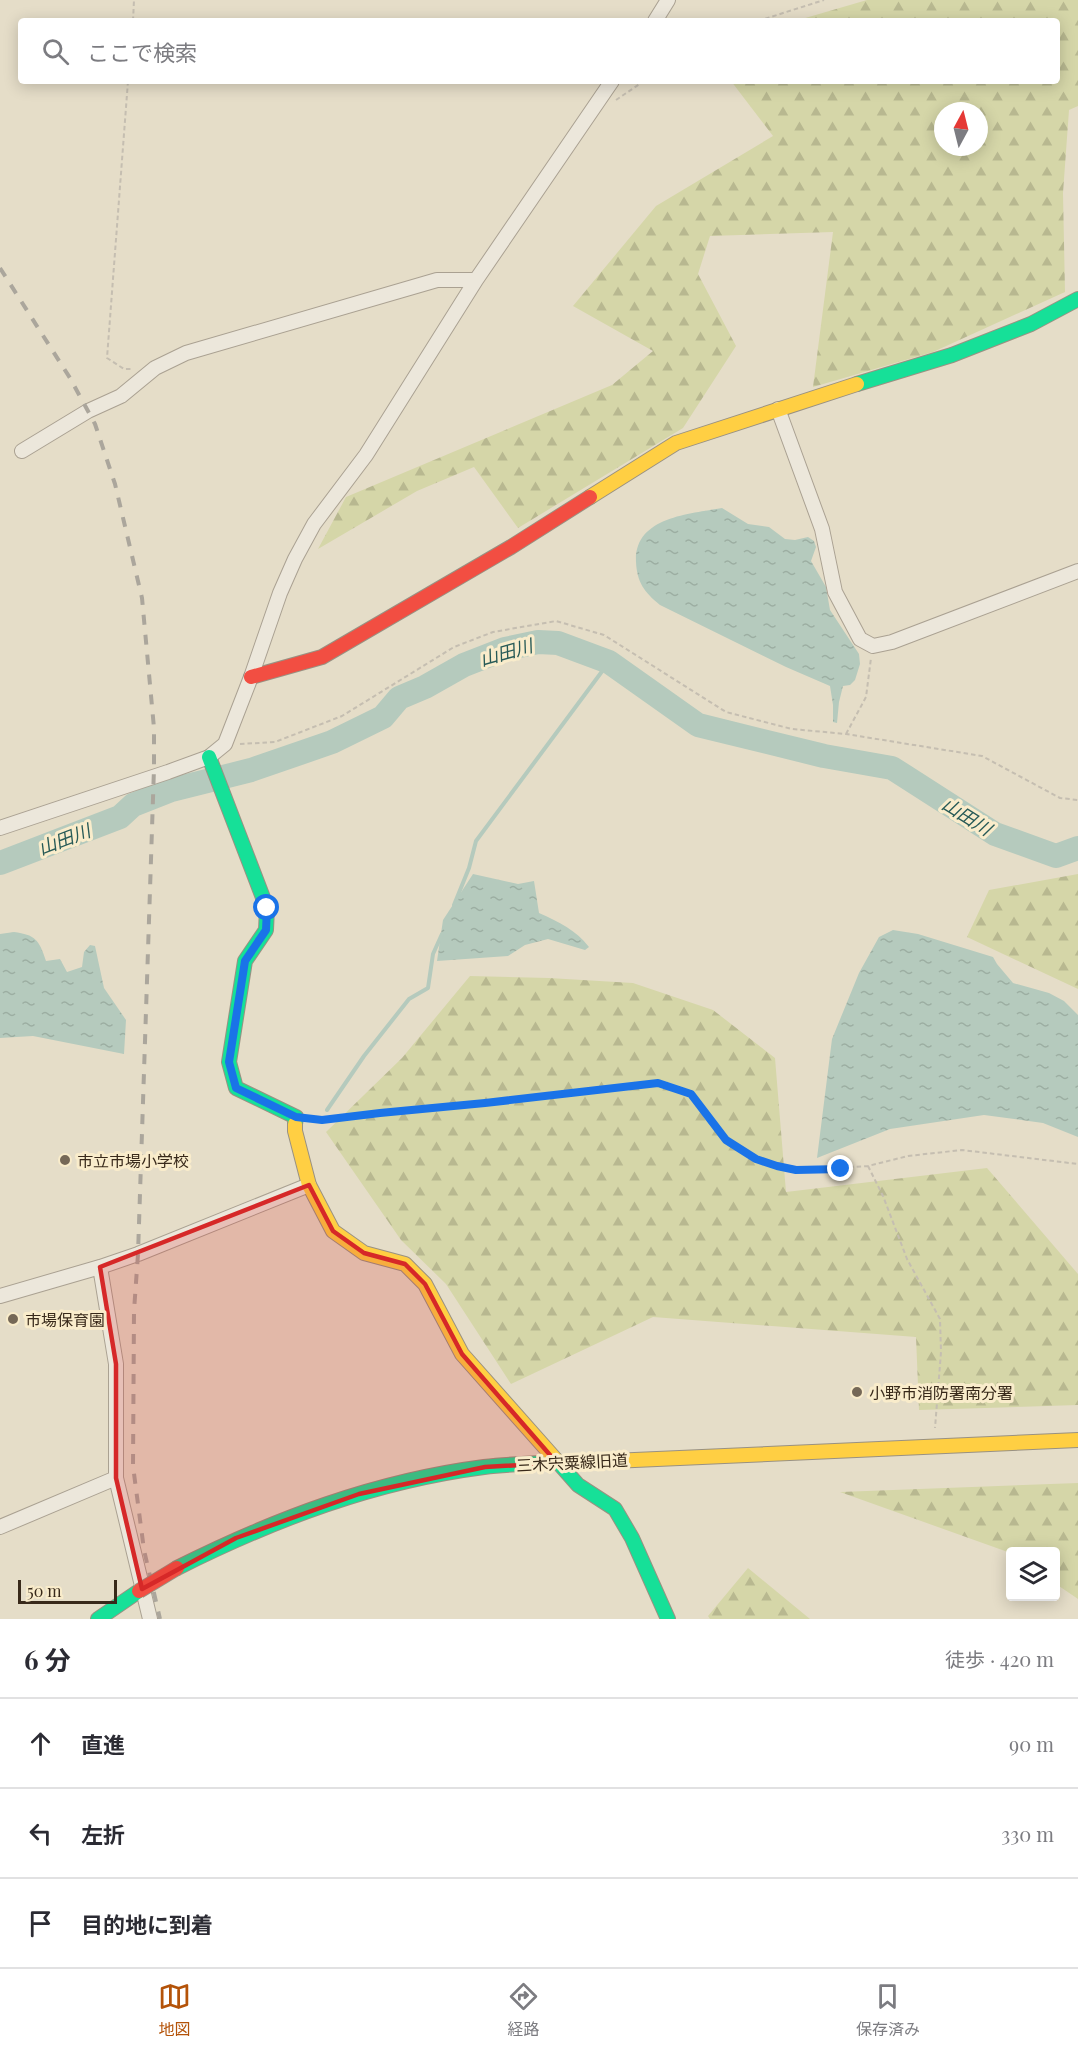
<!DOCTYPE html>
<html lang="ja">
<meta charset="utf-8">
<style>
body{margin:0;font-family:"Playfair Display","Noto Sans JP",serif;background:#f7f7f7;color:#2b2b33}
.controls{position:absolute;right:18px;bottom:18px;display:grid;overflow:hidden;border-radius:6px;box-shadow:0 3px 15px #0003}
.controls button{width:54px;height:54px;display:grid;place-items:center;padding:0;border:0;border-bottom:2px solid #e1e1e2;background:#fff;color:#2b2b33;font:30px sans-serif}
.compass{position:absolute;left:934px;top:102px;width:54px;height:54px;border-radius:50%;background:#fff;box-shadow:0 3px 15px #0003;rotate:7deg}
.scale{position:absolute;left:18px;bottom:15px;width:99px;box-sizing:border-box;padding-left:6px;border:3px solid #38291a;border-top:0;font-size:16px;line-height:21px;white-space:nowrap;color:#38291a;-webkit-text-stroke:4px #f9eccb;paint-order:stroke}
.stop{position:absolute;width:18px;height:18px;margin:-14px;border:4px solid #1a73e8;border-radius:50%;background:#fff}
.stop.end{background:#1a73e8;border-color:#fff;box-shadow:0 2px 6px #0008}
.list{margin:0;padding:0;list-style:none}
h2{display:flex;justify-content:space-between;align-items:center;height:78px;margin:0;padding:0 24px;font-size:26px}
h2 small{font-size:20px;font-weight:400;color:#7c7c81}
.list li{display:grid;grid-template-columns:39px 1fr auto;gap:18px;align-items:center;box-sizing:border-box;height:90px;padding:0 24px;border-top:2px solid #e1e1e2}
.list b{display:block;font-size:22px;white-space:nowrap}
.list em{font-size:20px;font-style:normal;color:#7c7c81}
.icon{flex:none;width:33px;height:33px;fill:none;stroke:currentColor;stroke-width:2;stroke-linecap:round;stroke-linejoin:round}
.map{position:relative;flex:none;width:1078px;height:1619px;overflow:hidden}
.search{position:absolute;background:#fff;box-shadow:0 3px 15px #0003;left:18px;right:18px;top:18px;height:66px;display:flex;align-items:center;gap:15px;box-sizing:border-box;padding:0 21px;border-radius:6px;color:#7c7c81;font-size:22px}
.sheet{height:348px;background:#fff}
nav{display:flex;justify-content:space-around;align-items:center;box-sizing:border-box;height:84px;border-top:2px solid #e1e1e2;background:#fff;font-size:16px;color:#7c7c81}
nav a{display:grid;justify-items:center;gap:3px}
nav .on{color:#b45309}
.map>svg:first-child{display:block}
.forest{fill:url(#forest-firs);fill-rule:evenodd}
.water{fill:url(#water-ripples)}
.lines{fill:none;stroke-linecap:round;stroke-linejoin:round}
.stream{stroke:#b5cabd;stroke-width:4}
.river{stroke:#b5cabd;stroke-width:24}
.street-casing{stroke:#aaa192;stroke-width:16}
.fast-casing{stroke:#999182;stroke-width:16}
.slow-casing{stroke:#999182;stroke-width:16}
.jam-casing{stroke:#999182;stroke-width:16}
.path{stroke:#c5beb1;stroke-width:2;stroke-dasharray:4.5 3;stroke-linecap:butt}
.street{stroke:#ece7db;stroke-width:14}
.fast{stroke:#16e098;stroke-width:14}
.slow{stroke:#ffcf43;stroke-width:14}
.jam{stroke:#f24e42;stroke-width:14}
.rail{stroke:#aba69c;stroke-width:4;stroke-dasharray:10 10;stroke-linecap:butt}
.jam-bridge-casing{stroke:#999182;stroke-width:16;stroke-linecap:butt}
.jam-bridge{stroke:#f24e42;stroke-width:14}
.route{stroke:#1a73e8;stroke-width:8}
.marked{fill:#d62828;fill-opacity:0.2;stroke:#d62828;stroke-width:4.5;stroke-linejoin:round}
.poi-dot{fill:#756857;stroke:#f9eccb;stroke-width:2}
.labels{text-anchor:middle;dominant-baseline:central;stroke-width:6;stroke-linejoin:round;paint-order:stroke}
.poi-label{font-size:16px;fill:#38291a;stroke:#f9eccb;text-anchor:start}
.street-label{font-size:16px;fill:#38291a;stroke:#f9eccb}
.water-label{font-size:18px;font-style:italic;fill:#275a57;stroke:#f9eccb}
</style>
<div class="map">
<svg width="1078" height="1619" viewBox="0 0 1078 1619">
<defs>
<pattern id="forest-firs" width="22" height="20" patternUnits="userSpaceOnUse" patternTransform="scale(1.5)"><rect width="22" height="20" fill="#d5d6a8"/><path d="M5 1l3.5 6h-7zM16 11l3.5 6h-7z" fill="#b8b890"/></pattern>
<pattern id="water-ripples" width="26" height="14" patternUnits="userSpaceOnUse" patternTransform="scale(1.5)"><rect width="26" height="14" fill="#b5cabd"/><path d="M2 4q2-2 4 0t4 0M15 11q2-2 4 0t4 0" fill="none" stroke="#9caea2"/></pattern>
</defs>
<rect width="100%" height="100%" fill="#e5ddc8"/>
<!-- forest -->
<path class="forest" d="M867 0H1078V106L1069 110 1063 193 1065 292 933 352 813 387 833 232 710 236 698 274 736 346 683 428 518 528 474 467 417 491 318 549 346 497 612 385 653 351 573 306 656 206 773 136 731 81H1057V21H795ZM943 111H979V147H943Z
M1078 874V989L967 937 989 890Z
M470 976 549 978 633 983 713 1010 775 1058 786 1192 987 1168 1078 1274V1405L919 1410 916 1337 653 1317 511 1384 446 1284 401 1240 326 1132 402 1058Z
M1078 1483V1599L1056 1584V1552H1010V1554L1005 1551 840 1492Z
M748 1568 810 1619H710L708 1616Z"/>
<!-- water -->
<path class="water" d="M722 508 748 524 769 527 785 539 795 540 808 537 814 541 816 547 811 561 826 587 830 610 859 654 860 664 855 680 850 685 843 686 839 702 837 723 833 722V705L830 686 786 667 660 605C644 592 637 582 636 562 634 517 689 514 722 508Z
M473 874 518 884 534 881 539 913C559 922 576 930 589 947L585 950 548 939 525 945 508 956 437 961 443 920Z
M893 930 918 934 993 957 997 964 1013 983 1049 993 1064 1001 1078 1015V1137L1043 1123 984 1115 890 1129 817 1158 832 1039 859 973 879 937Z
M14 932C35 935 39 939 46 961L60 959 67 972 82 967 84 952 90 945 95 946 104 988 126 1020 124 1054 33 1036 0 1038V934Z"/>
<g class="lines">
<!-- stream -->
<path class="stream" d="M454 905 469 868 476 841 609 662
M327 1110 364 1056 409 999 428 988 433 954 442 934"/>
<!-- river -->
<path class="river" d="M0 863 120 817 133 805 171 790 251 770 332 742 383 717 399 698 425 687 464 665 505 649 538 642 558 643 609 662 698 725 824 756 892 768 995 834 1056 856 1078 848"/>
<!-- street casing -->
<g class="street-casing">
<path id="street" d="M655 21 668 0
M778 409 822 529 835 592 860 639 873 646 892 642 1078 571
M22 451 88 411 121 396 155 368 186 353 437 280H476
M0 828 168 772 209 757 225 744 251 677 280 593 295 559 314 524 366 455 476 280 612 81
M100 1267 116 1364V1478L150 1619
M0 1296 100 1267 138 1254 309 1185
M0 1527 116 1478"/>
</g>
<!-- fast casing -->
<g class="fast-casing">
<path id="fast" d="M857 384 952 355 1031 324 1078 299
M209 757 267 908 266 930 245 961 229 1062 236 1088 296 1117 295 1124
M556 1460 578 1485 615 1509 632 1538 668 1619
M177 1568C275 1519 375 1481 484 1467 526 1462 570 1463 612 1461
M98 1619 139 1591"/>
</g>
<!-- slow casing -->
<g class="slow-casing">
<path id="slow" d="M590 497 676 443 857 384
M295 1124V1131L309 1185 333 1231 364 1253 405 1264 425 1284 462 1354 556 1460
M612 1461 1078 1440"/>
</g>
<!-- jam casing -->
<g class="jam-casing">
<path id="jam" d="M251 677 322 657 511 547 590 497"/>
</g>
<!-- path -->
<path class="path" d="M133 21 134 0
M758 21 824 0
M128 81 107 358 124 369H132
M616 100 644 81
M846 734 866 697 871 658
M240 744 275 742 342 716 454 647 493 632 556 621 604 635 726 712 792 729 846 734 982 756 1060 798 1078 800
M313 1119 322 1120 380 1112 485 1103 658 1083 691 1094 726 1140 756 1159 777 1166 796 1170 868 1166 908 1156 962 1150 1078 1164
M868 1166 883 1196 907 1259 940 1319 941 1352 935 1428"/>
<!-- street -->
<use href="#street" class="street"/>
<!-- fast -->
<use href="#fast" class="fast"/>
<!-- slow -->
<use href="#slow" class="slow"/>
<!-- jam -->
<use href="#jam" class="jam"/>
<!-- rail -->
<path class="rail" d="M0 268 70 378 95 424 115 484 142 598 154 728V768L138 1254 134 1311 133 1466 144 1550 160 1619"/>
<!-- jam-bridge casing -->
<g class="jam-bridge-casing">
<path id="jam-bridge" d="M139 1591 177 1568"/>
</g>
<!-- jam-bridge -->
<use href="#jam-bridge" class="jam-bridge"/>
</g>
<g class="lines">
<!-- route -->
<path class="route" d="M267 908 266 930 245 961 229 1062 236 1088 296 1117 322 1120 380 1113 485 1103 658 1083 691 1094 726 1140 756 1159 777 1166 796 1170 841 1169"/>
</g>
<!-- marked area -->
<path class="marked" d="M309 1185 333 1231 364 1253 405 1264 425 1284 462 1354 557 1463 485 1467 359 1494 236 1538 142 1589 116 1478V1364L100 1267Z"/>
<!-- markers -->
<g class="poi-dot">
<circle cx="65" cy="1160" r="6"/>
<circle cx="13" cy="1319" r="6"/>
<circle cx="857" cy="1392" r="6"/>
</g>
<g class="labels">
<!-- poi labels -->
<g class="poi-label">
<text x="77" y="1160">市立市場小学校</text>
<text x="25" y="1319">市場保育園</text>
<text x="869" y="1392">小野市消防署南分署</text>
</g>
<!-- street labels -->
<g class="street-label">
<text transform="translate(572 1462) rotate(-3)">三木宍粟線旧道</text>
</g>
<!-- water labels -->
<g class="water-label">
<text transform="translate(506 652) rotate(-16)">山田川</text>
<text transform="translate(967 816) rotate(32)">山田川</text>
<text transform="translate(64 839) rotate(-21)">山田川</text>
</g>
</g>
</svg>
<div class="controls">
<button><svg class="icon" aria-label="layers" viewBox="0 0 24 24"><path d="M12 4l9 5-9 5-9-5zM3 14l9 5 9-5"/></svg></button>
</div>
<svg class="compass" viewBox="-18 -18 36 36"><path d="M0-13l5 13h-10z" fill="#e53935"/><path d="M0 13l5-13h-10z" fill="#7c7c81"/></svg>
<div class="scale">50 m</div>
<div class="stop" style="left:267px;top:908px"></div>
<div class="stop end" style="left:841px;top:1169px"></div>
<div class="search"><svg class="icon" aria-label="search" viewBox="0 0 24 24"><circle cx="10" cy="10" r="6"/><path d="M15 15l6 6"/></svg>ここで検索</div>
</div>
<section class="sheet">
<h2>6 分<small>徒歩 · 420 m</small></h2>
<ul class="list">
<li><svg class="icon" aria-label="ahead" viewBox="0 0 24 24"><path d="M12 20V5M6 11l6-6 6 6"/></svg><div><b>直進</b></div><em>90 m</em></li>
<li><svg class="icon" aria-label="left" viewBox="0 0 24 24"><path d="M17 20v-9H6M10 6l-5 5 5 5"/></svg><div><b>左折</b></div><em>330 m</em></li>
<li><svg class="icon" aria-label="arrive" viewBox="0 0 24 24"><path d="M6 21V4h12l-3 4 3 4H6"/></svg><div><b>目的地に到着</b></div></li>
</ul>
</section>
<nav>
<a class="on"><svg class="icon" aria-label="map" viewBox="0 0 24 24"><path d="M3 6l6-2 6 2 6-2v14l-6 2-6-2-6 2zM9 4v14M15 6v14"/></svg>地図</a>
<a><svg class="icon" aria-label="directions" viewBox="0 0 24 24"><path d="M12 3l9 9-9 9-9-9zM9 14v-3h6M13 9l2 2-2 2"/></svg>経路</a>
<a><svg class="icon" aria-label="saved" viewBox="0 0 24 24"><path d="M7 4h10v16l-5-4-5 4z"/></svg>保存済み</a>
</nav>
